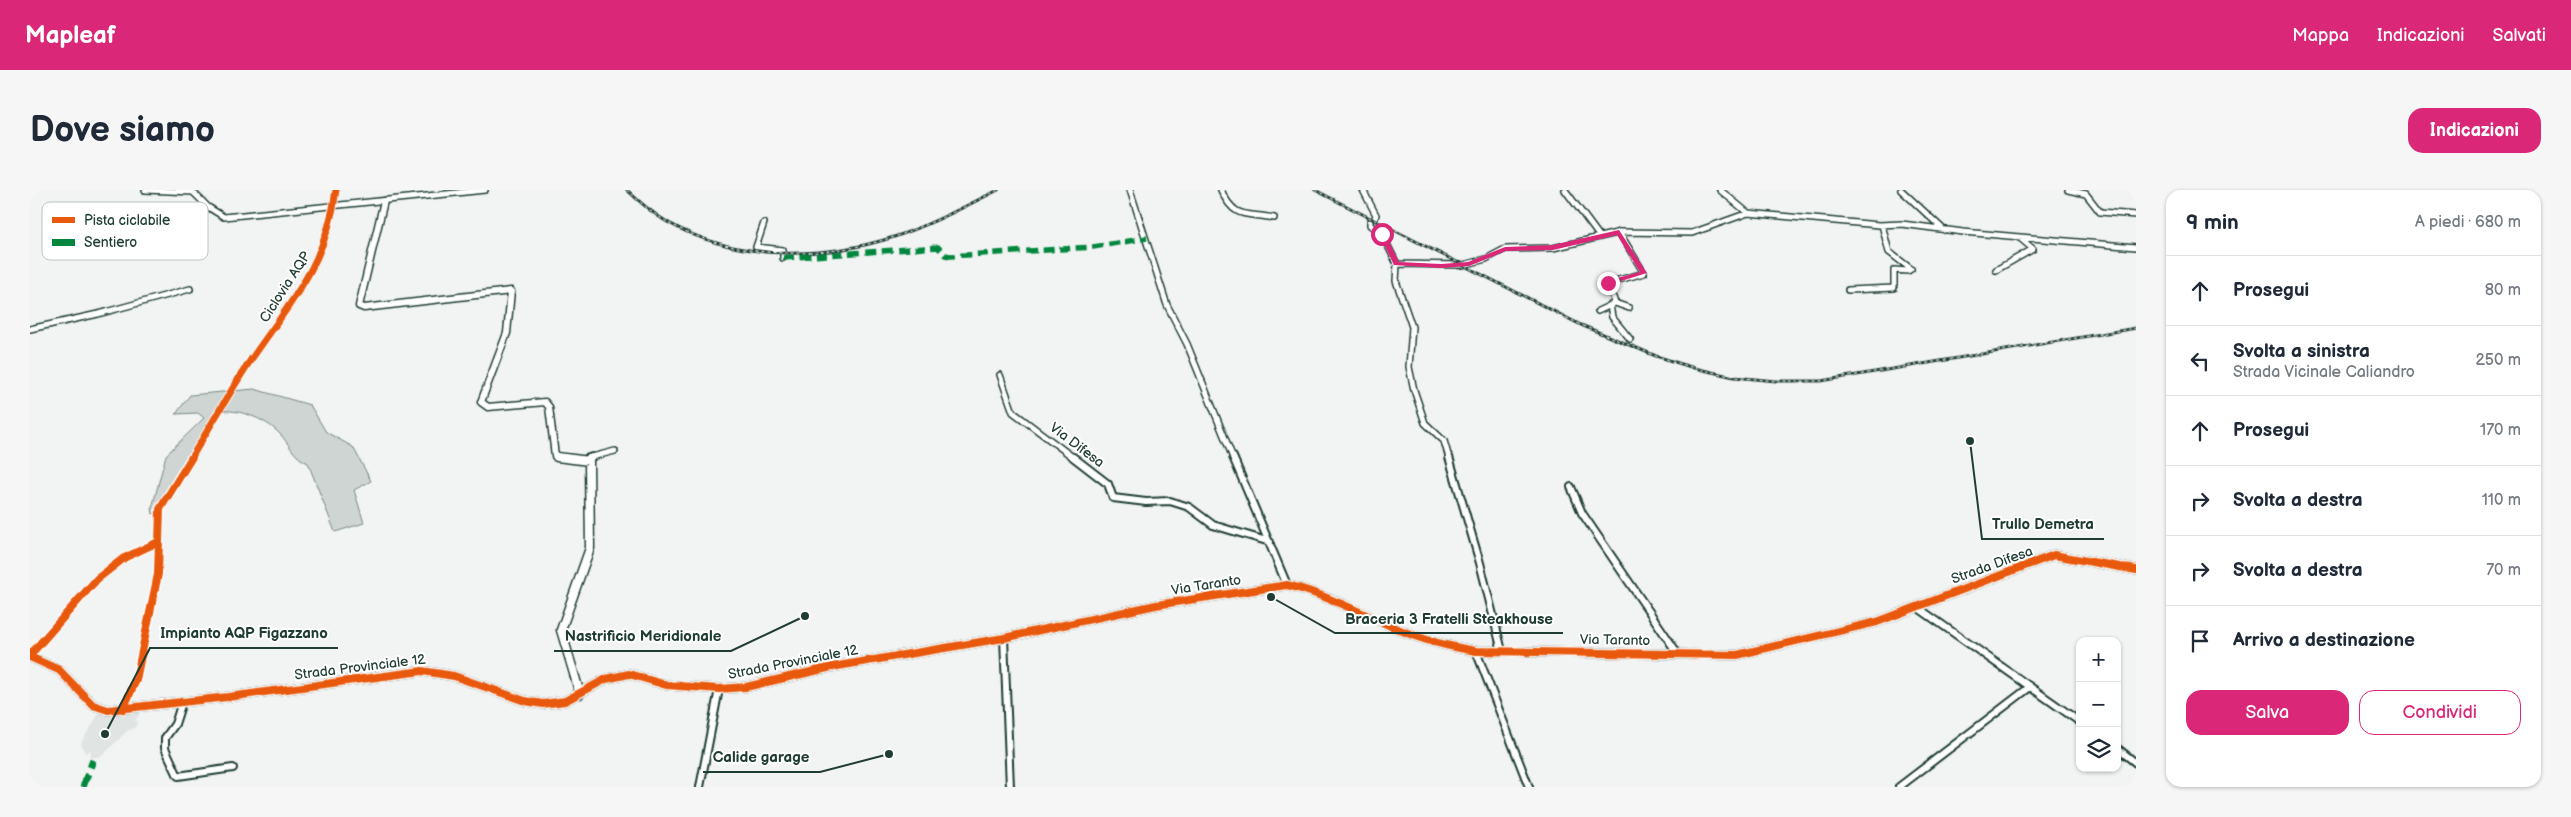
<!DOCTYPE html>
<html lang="it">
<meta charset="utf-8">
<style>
body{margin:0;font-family:"Balsamiq Sans",sans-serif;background:#f6f6f7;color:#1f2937}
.controls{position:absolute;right:15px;bottom:15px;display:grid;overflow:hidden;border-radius:10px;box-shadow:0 1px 4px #0004}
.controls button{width:45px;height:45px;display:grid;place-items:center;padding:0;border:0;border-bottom:1px solid #e0e1e3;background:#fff;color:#1f2937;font:25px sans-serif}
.stop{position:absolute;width:15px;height:15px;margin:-11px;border:4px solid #db2777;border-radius:50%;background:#fff}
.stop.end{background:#db2777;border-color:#fff;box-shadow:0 1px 5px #0008}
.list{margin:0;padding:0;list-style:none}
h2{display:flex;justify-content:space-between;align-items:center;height:65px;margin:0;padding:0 20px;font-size:21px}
h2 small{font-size:16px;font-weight:400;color:#747a83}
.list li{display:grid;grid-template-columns:32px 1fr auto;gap:15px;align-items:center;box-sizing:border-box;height:70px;padding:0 20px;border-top:1px solid #e0e1e3}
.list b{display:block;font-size:19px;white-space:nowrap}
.list p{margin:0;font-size:16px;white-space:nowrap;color:#747a83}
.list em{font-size:16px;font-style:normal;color:#747a83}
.actions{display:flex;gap:10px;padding:15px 20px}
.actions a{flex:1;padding:11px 0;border:1px solid #db2777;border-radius:15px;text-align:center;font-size:18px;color:#db2777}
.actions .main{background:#db2777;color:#fff}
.icon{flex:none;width:28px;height:28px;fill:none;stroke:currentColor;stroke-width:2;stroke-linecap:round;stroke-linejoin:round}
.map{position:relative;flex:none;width:2106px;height:597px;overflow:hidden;border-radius:15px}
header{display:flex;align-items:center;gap:30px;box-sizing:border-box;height:70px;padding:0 25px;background:#db2777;color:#fff}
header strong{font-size:24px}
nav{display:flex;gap:28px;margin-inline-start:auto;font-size:18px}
.intro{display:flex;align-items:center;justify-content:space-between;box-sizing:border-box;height:120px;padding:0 30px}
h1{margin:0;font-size:35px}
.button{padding:12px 22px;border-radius:15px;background:#db2777;color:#fff;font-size:18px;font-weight:700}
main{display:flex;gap:30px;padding:0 30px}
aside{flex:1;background:#fff;border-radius:15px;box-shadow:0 1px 4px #0004}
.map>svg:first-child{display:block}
.built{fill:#e0e4e3}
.green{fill:#ced5d3;stroke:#768984}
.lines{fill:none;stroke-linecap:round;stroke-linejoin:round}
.minor-far1-casing{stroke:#1f3d34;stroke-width:8}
.minor-casing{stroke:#1f3d34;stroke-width:10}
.tertiary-far1-casing{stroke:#1f3d34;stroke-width:9}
.tertiary-casing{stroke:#1f3d34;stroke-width:11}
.minor-far1{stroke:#fff;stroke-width:5}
.minor{stroke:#fff;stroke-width:6}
.tertiary-far1{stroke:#fff;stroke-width:6}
.tertiary{stroke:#fff;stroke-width:8}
.rail-casing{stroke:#1f3d34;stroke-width:3}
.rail{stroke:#fff;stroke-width:1;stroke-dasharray:3;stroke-linecap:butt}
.quiet-far1{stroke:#00873e;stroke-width:5.5;stroke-dasharray:11 5.5;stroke-linecap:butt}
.quiet{stroke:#00873e;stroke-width:7;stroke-dasharray:14 7;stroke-linecap:butt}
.cycleway-far1-casing{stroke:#fff;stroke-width:9}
.cycleway-casing{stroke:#fff;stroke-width:11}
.cycleway-far1{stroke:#e8590c;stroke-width:7}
.cycleway{stroke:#e8590c;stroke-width:8}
.route{fill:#db2777}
.labels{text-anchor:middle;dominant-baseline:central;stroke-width:4;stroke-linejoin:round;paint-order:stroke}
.street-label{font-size:14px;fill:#1f3d34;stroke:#fff}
.key{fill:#fff;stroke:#bcc5c2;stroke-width:1}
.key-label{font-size:14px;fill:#1f3d34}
.leader{fill:none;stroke:#1f3d34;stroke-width:2}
.callout-dot{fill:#1f3d34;stroke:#fff;stroke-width:2}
.callout-label{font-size:15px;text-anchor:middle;font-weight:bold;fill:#1f3d34;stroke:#fff;stroke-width:4;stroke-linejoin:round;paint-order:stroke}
</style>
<header>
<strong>Mapleaf</strong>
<nav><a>Mappa</a><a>Indicazioni</a><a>Salvati</a></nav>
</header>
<div class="intro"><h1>Dove siamo</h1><a class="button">Indicazioni</a></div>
<main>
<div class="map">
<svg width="2106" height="597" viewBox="0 0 2106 597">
<rect width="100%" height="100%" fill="#f2f3f3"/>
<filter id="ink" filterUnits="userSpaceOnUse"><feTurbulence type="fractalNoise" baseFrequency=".02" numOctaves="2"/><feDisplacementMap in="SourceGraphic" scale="10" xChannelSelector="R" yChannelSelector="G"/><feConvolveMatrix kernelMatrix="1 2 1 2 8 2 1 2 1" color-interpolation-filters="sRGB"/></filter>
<g filter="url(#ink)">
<!-- built -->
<path class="built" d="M113 518 105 531H108L105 538 97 541 72 566 60 568 61 560 55 563 51 553 70 522 89 524Z"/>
<!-- green -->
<path class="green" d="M224 199 280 215 296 242 323 257 341 291 324 300 334 333 305 342 278 273C263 267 260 254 249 243 234 228 209 219 189 221L168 264 136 319 123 324 122 318 136 265 174 228 168 223 146 224 160 205Z"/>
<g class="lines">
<!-- minor-far1 casing -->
<g class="minor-far1-casing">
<path id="minor-far1" d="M115 0 163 2 178 17 194 27 455 0
M1100 0 1137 115 1157 154 1203 268
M1191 0C1205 31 1217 22 1244 28
M1333 0 1346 25 1345 28
M1535 0 1570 47
M1690 0 1718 23
M1871 0 1914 40
M2038 0 2056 4 2070 22 2106 25
M1340 32V35L1352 44 1367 74 1366 91 1382 137 1379 177 1384 200 1395 233 1414 251 1419 268
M734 33 726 57 753 60V68
M1367 74 1433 75 1456 69 1475 59 1523 58 1591 42 1662 43 1718 23 1849 35 1872 34 1933 42 2106 57
M1966 80 2003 59 1990 48
M1818 100 1864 98V80L1878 81 1881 79 1859 62 1852 35
M1585 113 1578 93 1614 83 1589 42
M1580 115 1582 127 1600 149
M1568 121 1585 113 1599 118
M0 139 68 124 160 99
M970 185 983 222 1044 268
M558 268 585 261"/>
</g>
<!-- minor casing -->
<g class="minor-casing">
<path id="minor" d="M1043 267 1078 294 1083 308 1116 312 1140 311 1159 317 1183 335 1240 352
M1203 267 1257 395
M1419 267 1450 373 1472 461
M556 269 562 267
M1541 297 1552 323 1648 464
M1887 417 2050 532
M974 448 980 597
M1446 461 1499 597
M0 465 67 389 94 368 128 352
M152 512 145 534 135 548V558L148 586 203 578
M2087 558 2106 573
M670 597 689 499
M1869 597 2000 497"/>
</g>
<!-- tertiary-far1 casing -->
<g class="tertiary-far1-casing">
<path id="tertiary-far1" d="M354 11 329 116 334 118 481 101 477 143 451 212 458 217 515 212 519 217 525 266 529 268"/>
</g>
<!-- tertiary casing -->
<g class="tertiary-casing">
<path id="tertiary" d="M527 267 559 271 560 358 531 440 550 504
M0 467 29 480 63 515 78 520 198 507 392 481 424 486 495 511 513 514 535 511 576 489 599 484 636 495 689 499 716 497 802 477 974 448 1126 415 1257 395C1298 405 1336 426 1375 442 1398 452 1422 457 1446 461L1707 465 1847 432 2024 365 2106 380"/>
</g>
<!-- minor-far1 -->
<use href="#minor-far1" class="minor-far1"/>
<!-- minor -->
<use href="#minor" class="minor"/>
<!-- tertiary-far1 -->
<use href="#tertiary-far1" class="tertiary-far1"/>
<!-- tertiary -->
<use href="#tertiary" class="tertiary"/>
<!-- rail casing -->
<g class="rail-casing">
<path id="rail" d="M597 0C610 12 623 24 639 33 707 71 791 70 864 47 900 35 934 17 968 0
M1285 0 1551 135 1626 166 1664 178 1704 187 1746 191H1791L2106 138"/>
</g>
<!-- rail -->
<use href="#rail" class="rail"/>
<!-- quiet-far1 -->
<path class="quiet-far1" d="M753 68 908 57 915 65 920 66 1063 57 1117 48"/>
<!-- quiet -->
<path class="quiet" d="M53 597 63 570"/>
<!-- cycleway-far1 casing -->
<g class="cycleway-far1-casing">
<path id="cycleway-far1" d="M161 268C180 237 198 205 218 174 258 115 297 74 306 0"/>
</g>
<!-- cycleway casing -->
<g class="cycleway-casing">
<path id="cycleway" d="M0 465 67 389 94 368 128 352
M0 467 29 480 63 515 78 520 198 507 392 481 424 486 495 511 513 514 535 511 576 489 599 484 636 495 689 499 716 497 802 477 974 448 1126 415 1257 395C1298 405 1336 426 1375 442 1398 452 1422 457 1446 461L1707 465 1847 432 2024 365 2106 380
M93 519 106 490 128 384 130 319 162 267"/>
</g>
<!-- cycleway-far1 -->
<use href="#cycleway-far1" class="cycleway-far1"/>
<!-- cycleway -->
<use href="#cycleway" class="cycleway"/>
</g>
</g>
<!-- route -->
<path class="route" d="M1589 40 1617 83 1578 95 1576 91 1610 82 1587 45 1523 60 1476 61 1439 76 1411 78 1364 75 1349 44 1354 42 1369 72 1411 74 1438 72 1475 57 1523 55Z"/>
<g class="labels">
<!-- street labels -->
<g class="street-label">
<text transform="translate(255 97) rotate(-57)">Ciclovia AQP</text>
<text transform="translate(1047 255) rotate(37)">Via Difesa</text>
<text transform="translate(1962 375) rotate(-20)">Strada Difesa</text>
<text transform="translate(1176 395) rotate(-9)">Via Taranto</text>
<text transform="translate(1585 450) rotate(1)">Via Taranto</text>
<text transform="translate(763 472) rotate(-11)">Strada Provinciale 12</text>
<text transform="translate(330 477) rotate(-7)">Strada Provinciale 12</text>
</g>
</g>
<!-- legend -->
<rect x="12" y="12" width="166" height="58" rx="8" class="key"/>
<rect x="22" y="27" width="23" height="6" fill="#e8590c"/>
<rect x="22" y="49" width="23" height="7" fill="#00873e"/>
<g class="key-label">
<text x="54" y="35">Pista ciclabile</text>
<text x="54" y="57">Sentiero</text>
</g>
<!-- callouts -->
<path class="leader" d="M1940 251L1952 349H2074M1241 407L1305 443H1533M75 544L120 458H308M775 426L701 461H524M859 564L790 582H673"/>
<g class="callout-dot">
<circle cx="1940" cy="251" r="5"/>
<circle cx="1241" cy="407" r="5"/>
<circle cx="75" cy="544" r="5"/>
<circle cx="775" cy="426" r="5"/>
<circle cx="859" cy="564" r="5"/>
</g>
<g class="callout-label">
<text x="2013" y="339">Trullo Demetra</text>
<text x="1419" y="434">Braceria 3 Fratelli Steakhouse</text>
<text x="214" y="448">Impianto AQP Figazzano</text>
<text x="613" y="451">Nastrificio Meridionale</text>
<text x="731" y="572">Calide garage</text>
</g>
</svg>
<div class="controls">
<button>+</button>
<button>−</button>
<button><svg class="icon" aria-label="layers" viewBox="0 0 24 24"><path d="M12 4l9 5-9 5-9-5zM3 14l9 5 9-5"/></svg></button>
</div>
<div class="stop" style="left:1352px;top:44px"></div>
<div class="stop end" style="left:1578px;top:93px"></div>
</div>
<aside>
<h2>9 min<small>A piedi · 680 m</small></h2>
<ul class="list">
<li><svg class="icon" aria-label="ahead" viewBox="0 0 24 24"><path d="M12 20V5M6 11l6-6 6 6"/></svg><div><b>Prosegui</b></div><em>80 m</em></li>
<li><svg class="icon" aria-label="left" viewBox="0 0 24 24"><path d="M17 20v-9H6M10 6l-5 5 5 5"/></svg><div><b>Svolta a sinistra</b><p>Strada Vicinale Caliandro</p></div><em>250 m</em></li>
<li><svg class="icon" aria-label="ahead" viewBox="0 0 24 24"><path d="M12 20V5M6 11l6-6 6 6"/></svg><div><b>Prosegui</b></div><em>170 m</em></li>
<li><svg class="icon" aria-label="right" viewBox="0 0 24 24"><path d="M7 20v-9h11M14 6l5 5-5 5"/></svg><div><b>Svolta a destra</b></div><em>110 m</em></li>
<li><svg class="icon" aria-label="right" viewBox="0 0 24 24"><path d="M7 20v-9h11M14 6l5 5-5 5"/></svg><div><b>Svolta a destra</b></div><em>70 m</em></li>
<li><svg class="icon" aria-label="arrive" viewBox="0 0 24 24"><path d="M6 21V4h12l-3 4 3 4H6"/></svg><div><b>Arrivo a destinazione</b></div></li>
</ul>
<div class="actions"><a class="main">Salva</a><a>Condividi</a></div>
</aside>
</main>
